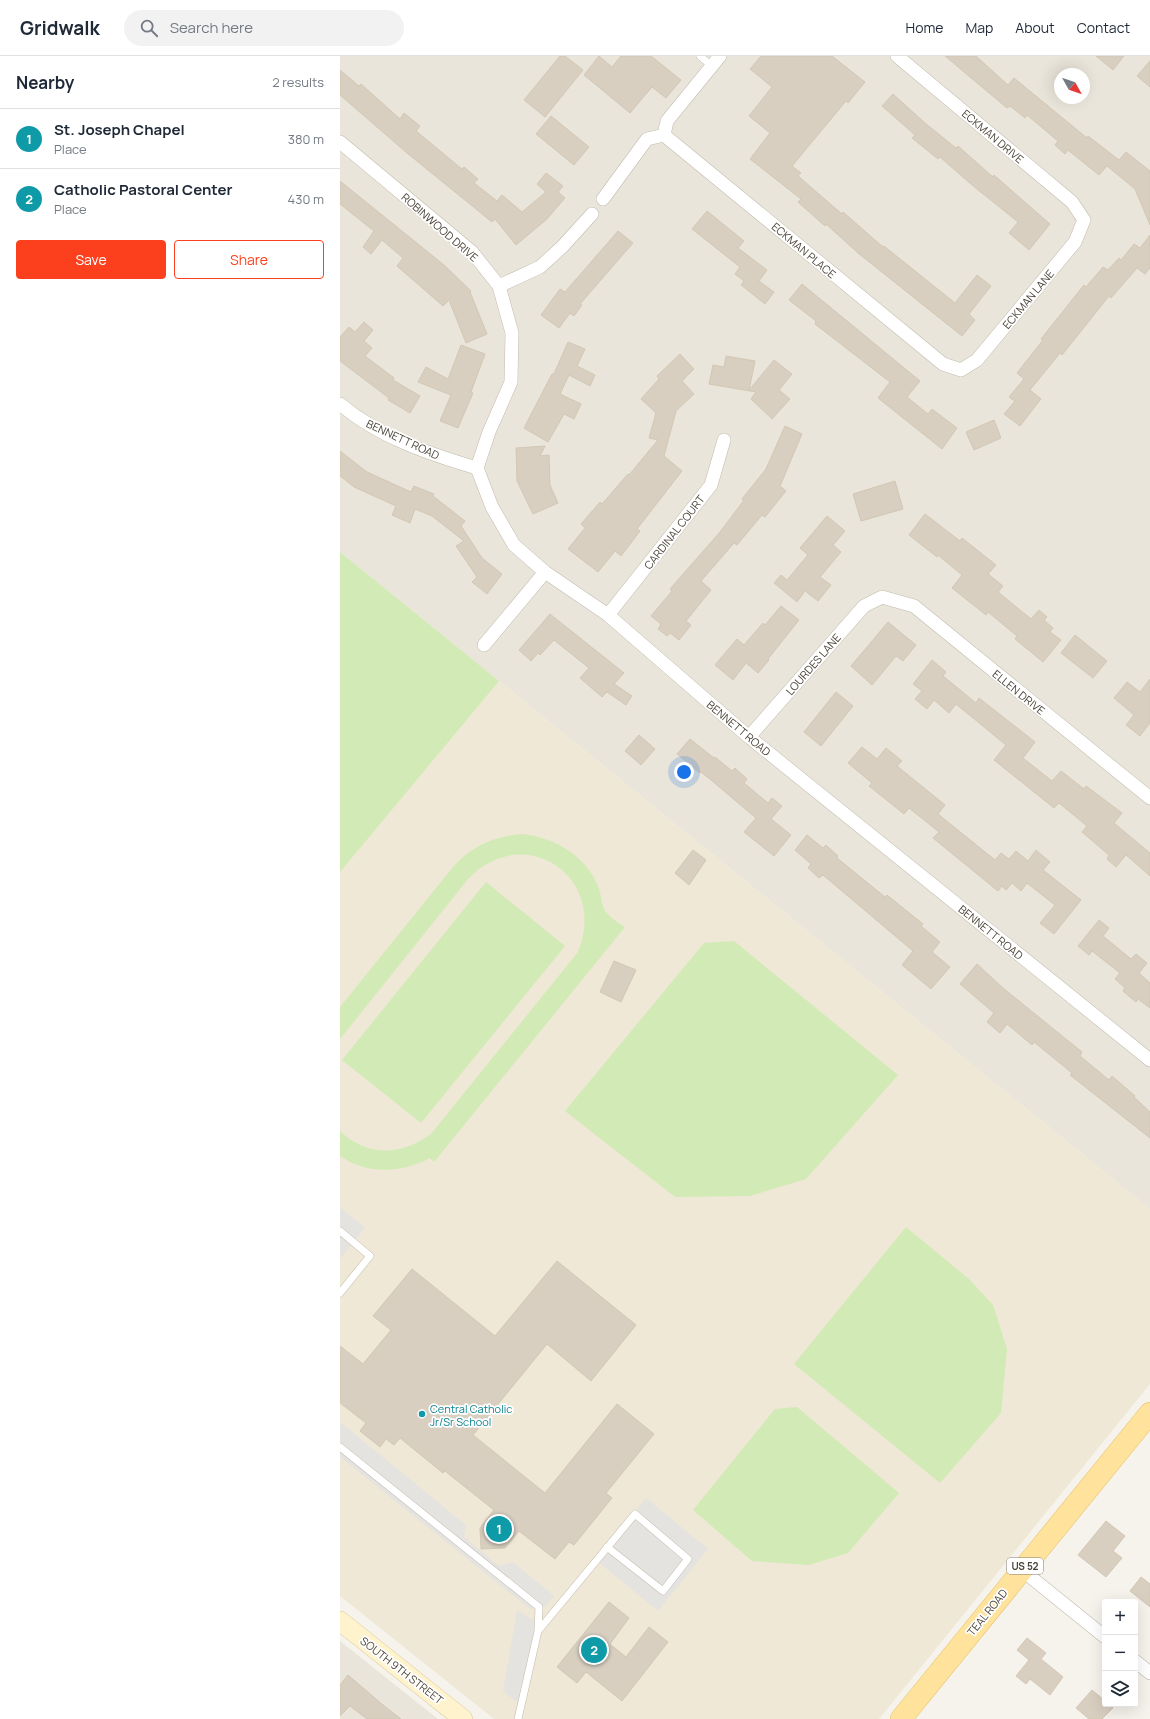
<!DOCTYPE html>
<meta charset="utf-8">
<style>
body{margin:0;font-family:Manrope,sans-serif;background:#f2f2f3;color:#1f2937}
.controls{position:absolute;right:12px;bottom:12px;display:grid;overflow:hidden;border-radius:4px;box-shadow:0 4px 16px #0002}
.controls button{width:36px;height:36px;display:grid;place-items:center;padding:0;border:0;border-bottom:1px solid #e0e1e3;background:#fff;color:#1f2937;font:20px sans-serif}
.compass{position:absolute;left:714px;top:12px;width:36px;height:36px;border-radius:50%;background:#fff;box-shadow:0 4px 16px #0002;rotate:130deg}
.you{position:absolute;left:344px;top:716px;width:14px;height:14px;margin:-10px;border:3px solid #fff;border-radius:50%;background:#1a73e8;box-shadow:0 0 0 6px #1a73e833}
.badge{display:grid;place-items:center;width:26px;height:26px;border-radius:50%;background:#fc3f1d;color:#fff;font-size:13px;font-weight:700}
.pin{position:absolute;translate:-50% -50%;border:2px solid #fff;box-shadow:0 1px 4px #0006}
.list{margin:0;padding:0;list-style:none}
h2{display:flex;justify-content:space-between;align-items:center;height:52px;margin:0;padding:0 16px;font-size:17px}
h2 small{font-size:13px;font-weight:400;color:#747a83}
.list li{display:grid;grid-template-columns:26px 1fr auto;gap:12px;align-items:center;box-sizing:border-box;height:60px;padding:0 16px;border-top:1px solid #e0e1e3}
.list b{display:block;font-size:15px;white-space:nowrap}
.list p{margin:0;font-size:13px;white-space:nowrap;color:#747a83}
.list em{font-size:13px;font-style:normal;color:#747a83}
.actions{display:flex;gap:8px;padding:12px 16px}
.actions a{flex:1;padding:9px 0;border:1px solid #fc3f1d;border-radius:4px;text-align:center;font-size:14px;color:#fc3f1d}
.actions .main{background:#fc3f1d;color:#fff}
.icon{flex:none;width:22px;height:22px;fill:none;stroke:currentColor;stroke-width:2;stroke-linecap:round;stroke-linejoin:round}
.map{position:relative;flex:none;width:810px;height:1663px;overflow:hidden}
header{display:flex;align-items:center;gap:24px;box-sizing:border-box;height:56px;padding:0 20px;background:#fff;border-bottom:1px solid #e0e1e3}
header strong{font-size:19px}
nav{display:flex;gap:22px;margin-inline-start:auto;font-size:14px}
.search{width:280px;height:36px;background:#f2f2f3;display:flex;align-items:center;gap:10px;box-sizing:border-box;padding:0 14px;border-radius:22px;color:#747a83;font-size:15px}
main{display:flex}
aside{flex:1;background:#fff}
.map>svg:first-child{display:block}
.residential{fill:#eae5da;fill-rule:evenodd}
.education{fill:#efe8d6}
.green{fill:#d2eab5}
.parking{fill:#e5e3e0}
.building{fill:#d8cfc1;stroke:#d3c7b4}
.lines{fill:none;stroke-linecap:round;stroke-linejoin:round}
.lane-casing{stroke:#c2bbae;stroke-width:8}
.street-casing{stroke:#c2bbae;stroke-width:14}
.secondary-casing{stroke:#d6c79b;stroke-width:20}
.primary-casing{stroke:#e6c16a;stroke-width:22}
.lane{stroke:#fff;stroke-width:7}
.street{stroke:#fff;stroke-width:13}
.secondary{stroke:#fff3cd;stroke-width:19}
.primary{stroke:#ffe39c;stroke-width:21}
.culture-dot{fill:#0f9aa8;stroke:#fff;stroke-width:1.5}
.labels{text-anchor:middle;dominant-baseline:central;stroke-width:3.5;stroke-linejoin:round;paint-order:stroke}
.shield{fill:#fff;stroke:#817c74;stroke-width:1}
.shield-label{font-size:10px;font-weight:bold;fill:#4b4439}
.street-label{font-size:11px;fill:#4b4439;stroke:#fff}
.culture-label{font-size:11px;fill:#0d838f;stroke:#fff;text-anchor:start}
</style>
<header>
<strong>Gridwalk</strong>
<div class="search"><svg class="icon" aria-label="search" viewBox="0 0 24 24"><circle cx="10" cy="10" r="6"/><path d="M15 15l6 6"/></svg>Search here</div>
<nav><a>Home</a><a>Map</a><a>About</a><a>Contact</a></nav>
</header>
<main>
<aside>
<h2>Nearby<small>2 results</small></h2>
<ul class="list">
<li><span class="badge" style="background:#0f9aa8">1</span><div><b>St. Joseph Chapel</b><p>Place</p></div><em>380 m</em></li>
<li><span class="badge" style="background:#0f9aa8">2</span><div><b>Catholic Pastoral Center</b><p>Place</p></div><em>430 m</em></li>
</ul>
<div class="actions"><a class="main">Save</a><a>Share</a></div>
</aside>
<div class="map">
<svg width="810" height="1663" viewBox="0 0 810 1663">
<rect width="100%" height="100%" fill="#f6f3ec"/>
<!-- residential -->
<path class="residential" d="M0 0H810V1153L0 496ZM720 18H744V42H720Z
M0 1585 98 1663H0Z"/>
<!-- education -->
<path class="education" d="M0 496 810 1153V1328L539 1663H154L0 1540Z"/>
<!-- green -->
<path class="green" d="M0 496 159 625 0 816Z
M183 778C215 782 245 799 258 830 261 837 261 846 264 853 267 860 279 867 285 871L94 1106 90 1102C61 1117 28 1119 0 1100V1075C27 1101 61 1100 91 1078L238 896C269 821 184 764 128 823L0 983V951L113 811C132 790 154 780 183 778Z
M146 826 225 890 81 1067 2 1004Z
M394 885 558 1019 466 1123 410 1140 335 1141 225 1055 364 887Z
M566 1171 630 1224 653 1249 667 1293 661 1357 600 1427 454 1308Z
M457 1351 559 1437 508 1497 469 1509 412 1505 353 1454 435 1353Z"/>
<!-- parking -->
<path class="parking" d="M0 1151 25 1172 0 1203Z
M0 1366 126 1469 124 1481 159 1510 173 1506 214 1540 206 1550 190 1553 0 1401Z
M306 1442 368 1493 318 1555 256 1504Z
M177 1554 198 1567 180 1649 163 1635Z"/>
<!-- building -->
<path class="building" d="M220 0H225L243 14 205 61 184 44Z
M259 0 272 11 281 0H311L341 24 326 42 312 31 290 57 244 19Z
M421 0H492L525 26 508 47 506 45 452 110 461 117 458 120 502 158 503 156 543 191 544 190 615 247 637 219 651 230 629 258 635 264 622 280 518 197 486 168 485 170 458 146 461 143 410 103 430 77 409 60 432 31 410 13Z
M605 0H636L668 29 674 22 747 82 748 80 779 104 786 96 810 115V169L795 133 767 110 759 119 728 94 725 98 715 89 718 85 687 59 685 62 670 50 667 52Z
M756 0H784L773 14Z
M810 5V31L797 20Z
M0 14 19 30 21 28 60 63 64 57 80 70 76 75 122 113 124 111 138 123 134 127 157 145 162 139 182 156 206 136 197 128 206 117 223 130 218 136 225 142 207 163 176 189 155 163 152 166 67 97 0 39Z
M553 38 585 67 616 92 618 90 653 121 654 119 710 168 689 194 669 177 678 166 632 129 600 101 598 103 572 82 575 79 542 50Z
M211 60 249 91 234 109 196 78Z
M0 125 104 209 131 235 130 236 147 278 126 287 109 244 103 250 57 210 63 202 42 184 31 198 23 191 34 175 0 148Z
M367 155 404 185 398 192 427 214 419 225 434 236 425 248 401 229 404 225 395 218 400 211 352 173Z
M278 175 293 187 240 248 242 249 234 260 230 257 219 272 201 259 220 233 225 236Z
M810 179V212L805 218 797 212 771 242 769 240 722 299 720 297 690 334 701 343 680 370 664 358 675 345 669 341 684 323 677 317 703 284 701 283 744 229 746 231 763 211 768 214 779 202 781 204 794 188 800 192Z
M462 228 580 325 567 341 588 358 592 353 617 372 602 393 538 342 550 326 475 268 476 265 449 244Z
M24 266 33 274 24 285 32 292 25 300 54 322 53 324 80 340 70 357 48 344 49 342 0 305V281L9 271 15 276Z
M228 286 245 293 237 310 255 319 250 330 229 319 220 338 241 348 234 363 224 358 208 386 184 372 212 318H214Z
M121 289 145 298 131 336 133 337 118 372 100 365 111 339 78 326 86 311 108 323Z
M340 298 354 313 342 325 354 338 336 355 324 400 342 415 297 473 300 475 281 500 275 495 258 516 228 493 245 472 241 468 260 446 262 448 288 418 289 419 318 384 309 382 316 357 301 343 319 323 317 320Z
M386 300 415 305 409 334 434 304 452 318 439 334 450 343 432 363 411 343 416 336 369 328 373 309 384 311Z
M654 364 661 382 634 394 626 376Z
M445 370 462 378 440 430 446 435 425 461 422 459 397 489 394 487 361 525 371 534 346 565 351 569 339 584 330 577 327 580 318 573 321 568 311 560 332 535 330 533 380 476 404 444 402 443 426 413Z
M205 390 200 400 209 399 210 429 218 447 193 458 177 425 176 392Z
M0 395 27 416 71 436 74 430 94 438 93 440 125 465 121 470 142 502 162 518 147 538 132 526 137 521 116 490 124 485 92 460 75 453 70 467 52 459 56 450 14 431 0 420Z
M555 425 563 453 521 465 513 438Z
M585 458 620 485 622 482 656 509 648 518 663 530 658 536 691 563 699 554 707 561 704 564 713 572 710 576 721 584 703 606 675 583 677 580 648 556 646 559 612 532 622 519 598 499 597 501 569 479Z
M487 460 505 475 493 489 501 496 480 521 491 529 478 545 465 535 457 546 434 527 441 519 447 524 468 499 460 492Z
M441 550 459 564 428 603 429 604 418 617 406 607 393 624 375 609 397 583 404 589 423 567 425 569Z
M210 558 284 617 274 628 292 640 286 649 267 636 262 641 240 622 249 612 214 584 200 599 198 597 191 605 179 594Z
M548 566 576 589 563 605 556 600 532 629 511 610Z
M735 579 767 605 753 622 721 597Z
M592 604 606 616 603 620 636 647 639 642 695 686 683 702 712 725 721 715 744 733 746 730 782 757 774 767 810 797V820L786 799 776 811 767 803 769 799 742 776 747 770 719 747 714 752 654 704 666 689 616 648 609 657 594 644 587 653 575 643 582 635 573 628Z
M810 623V667L800 680 786 669 794 659 774 642 787 626 800 636Z
M496 636 513 650 481 690 464 676Z
M299 679 315 693 301 709 285 695Z
M350 683 374 702 375 701 392 715 395 712 407 723 404 727 428 747 432 742 442 750 431 763 451 779 434 800 404 776 416 762 371 724 361 716 360 717 337 698Z
M522 691 537 703 546 692 562 705 557 710 605 749 598 758 655 804 661 797 669 803 676 795 688 805 696 794 710 806 703 814 741 844 714 878 700 867 715 849 687 827 681 835 672 827 666 834 662 830 658 835 593 782 599 776 569 752 564 758 529 730 532 727 508 707Z
M467 779 483 792 486 789 498 800 497 802 545 841 547 839 583 868 581 870 600 886 592 896 610 911 591 933 562 909 573 895 483 819 479 822 468 812 471 808 455 794Z
M353 794 366 804 349 829 335 817Z
M759 864 769 872 763 880 791 903 796 898 807 907 799 917 810 927V952L798 943 796 946 783 935 785 932 775 923 780 917 752 895 749 899 738 890Z
M274 905 296 914 281 946 260 936Z
M637 908 663 932 742 996 740 1000 769 1024 772 1020 795 1040 794 1041 810 1056V1082L730 1019 732 1017 694 986 692 989 667 968 660 977 647 966 654 957 620 928Z
M217 1205 296 1269 251 1325 207 1288 133 1379 205 1437 277 1348 314 1378 266 1437 272 1442 234 1489 229 1486 215 1503 179 1475 165 1492 141 1493 140 1472 154 1454 105 1415 103 1417 60 1382 54 1389 46 1383 40 1391 20 1375 26 1367 0 1347V1290L23 1308 51 1274 33 1260 72 1213 155 1280Z
M766 1465 785 1480 773 1495 782 1502 766 1521 738 1499Z
M801 1521 810 1528V1551L790 1535Z
M269 1546 289 1562 270 1588 286 1601 309 1571 328 1586 282 1645 246 1616 237 1627 217 1611Z
M687 1582 706 1597 701 1603 723 1621 710 1639 690 1623 686 1628 676 1620 689 1604 677 1594Z
M8 1619 43 1649 61 1663H27L10 1650 0 1660V1629Z
M752 1634 765 1645V1648H769L773 1652 762 1663H749L736 1652Z"/>
<g class="lines">
<!-- lane casing -->
<g class="lane-casing">
<path id="lane" d="M360 0 372 10
M0 1175 30 1200 0 1237
M0 1391 199 1551 198 1575 178 1663
M198 1575 295 1458 348 1503 323 1535 267 1491"/>
</g>
<!-- street casing -->
<g class="street-casing">
<path id="street" d="M324 79 327 65 380 0
M0 86 132 196 159 230 172 277 171 326 149 376 137 412
M263 143 307 83 324 79 603 308 621 314 637 304 735 186 744 164 732 146 557 0
M159 230 200 211 222 191 252 158
M0 348C39 381 89 398 137 412L152 451 174 489 205 516 268 559 409 681 810 1004
M268 559 371 429 384 384
M144 589 205 516
M409 681 524 550 542 541 574 550 810 742
M682 1514 765 1581
M795 1605 810 1617"/>
</g>
<!-- secondary casing -->
<g class="secondary-casing">
<path id="secondary" d="M0 1565 123 1663"/>
</g>
<!-- primary casing -->
<g class="primary-casing">
<path id="primary" d="M561 1663 810 1357"/>
</g>
<!-- lane -->
<use href="#lane" class="lane"/>
<!-- street -->
<use href="#street" class="street"/>
<!-- secondary -->
<use href="#secondary" class="secondary"/>
<!-- primary -->
<use href="#primary" class="primary"/>
</g>
<!-- markers -->
<circle class="culture-dot" cx="82" cy="1358" r="4"/>
<g class="labels">
<!-- shield labels -->
<rect class="shield" x="667" y="1502" width="36" height="16" rx="3"/>
<g class="shield-label">
<text x="685" y="1510">US 52</text>
</g>
<!-- street labels -->
<g class="street-label">
<text transform="translate(653 80) rotate(40)">ECKMAN DRIVE</text>
<text transform="translate(100 171) rotate(41)">ROBINWOOD DRIVE</text>
<text transform="translate(464 194) rotate(40)">ECKMAN PLACE</text>
<text transform="translate(688 243) rotate(-50)">ECKMAN LANE</text>
<text transform="translate(63 383) rotate(25)">BENNETT ROAD</text>
<text transform="translate(334 476) rotate(-52)">CARDINAL COURT</text>
<text transform="translate(473 608) rotate(-49)">LOURDES LANE</text>
<text transform="translate(679 636) rotate(39)">ELLEN DRIVE</text>
<text transform="translate(399 672) rotate(40)">BENNETT ROAD</text>
<text transform="translate(651 876) rotate(39)">BENNETT ROAD</text>
<text transform="translate(647 1556) rotate(-51)">TEAL ROAD</text>
<text transform="translate(62 1614) rotate(38)">SOUTH 9TH STREET</text>
</g>
<!-- culture labels -->
<g class="culture-label">
<text x="90" y="1352">Central Catholic<tspan x="90" dy="13">Jr/Sr School</tspan></text>
</g>
</g>
</svg>
<div class="controls">
<button>+</button>
<button>−</button>
<button><svg class="icon" aria-label="layers" viewBox="0 0 24 24"><path d="M12 4l9 5-9 5-9-5zM3 14l9 5 9-5"/></svg></button>
</div>
<svg class="compass" viewBox="-18 -18 36 36"><path d="M0-13l5 13h-10z" fill="#e53935"/><path d="M0 13l5-13h-10z" fill="#747a83"/></svg>
<div class="you"></div>
<div class="pin badge" style="left:159px;top:1473px;background:#0f9aa8">1</div>
<div class="pin badge" style="left:254px;top:1594px;background:#0f9aa8">2</div>
</div>
</main>
